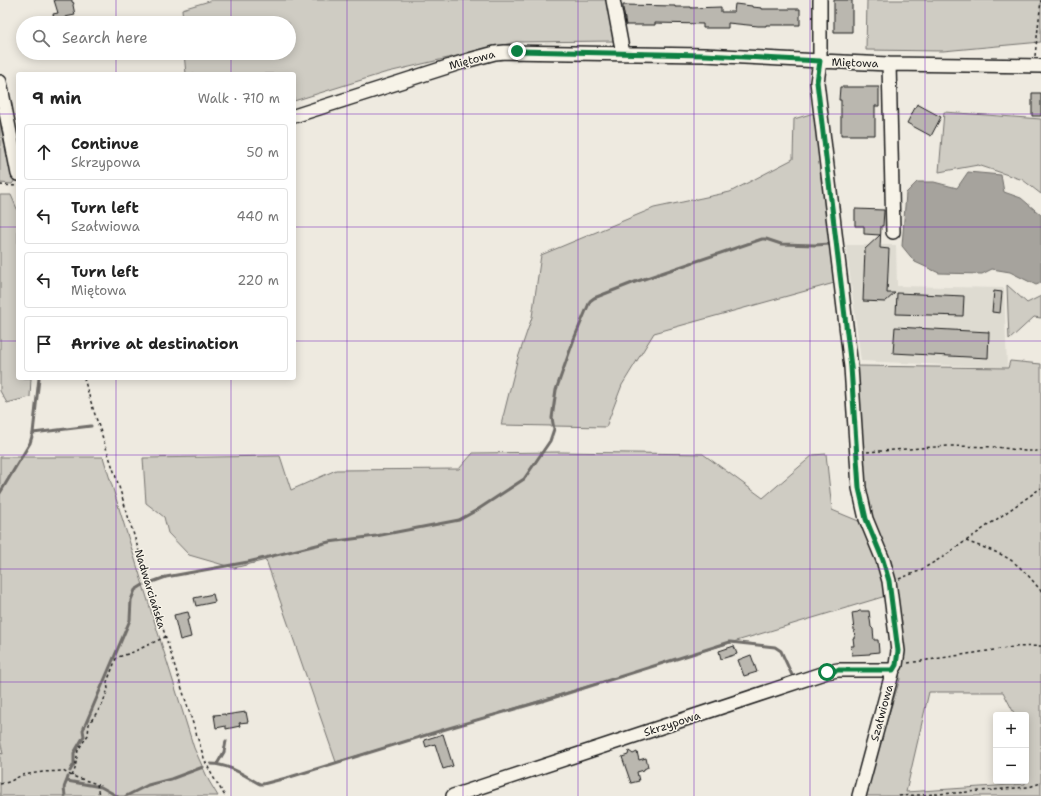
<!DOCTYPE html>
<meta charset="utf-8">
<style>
body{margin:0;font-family:"Shantell Sans",sans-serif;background:#f2f2f2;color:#222}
.controls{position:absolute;right:12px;bottom:12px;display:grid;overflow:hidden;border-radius:4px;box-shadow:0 2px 10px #0003}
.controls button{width:36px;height:36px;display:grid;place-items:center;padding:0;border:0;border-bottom:1px solid #e0e0e0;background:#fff;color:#222;font:20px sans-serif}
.stop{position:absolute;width:12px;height:12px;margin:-9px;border:3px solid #0b8043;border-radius:50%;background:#fff}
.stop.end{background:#0b8043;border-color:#fff;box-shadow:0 1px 4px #0008}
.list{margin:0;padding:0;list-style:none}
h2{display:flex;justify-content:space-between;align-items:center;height:52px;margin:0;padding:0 16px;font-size:17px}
h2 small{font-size:13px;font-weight:400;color:#767676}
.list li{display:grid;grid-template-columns:26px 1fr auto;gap:12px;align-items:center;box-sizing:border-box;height:56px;margin:0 8px 8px;padding:0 8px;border:1px solid #e0e0e0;border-radius:4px}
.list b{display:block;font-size:15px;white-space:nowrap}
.list p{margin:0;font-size:13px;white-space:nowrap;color:#767676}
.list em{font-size:13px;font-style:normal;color:#767676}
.icon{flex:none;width:22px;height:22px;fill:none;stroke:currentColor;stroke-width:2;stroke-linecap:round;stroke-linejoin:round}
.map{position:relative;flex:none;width:1041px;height:796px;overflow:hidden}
.search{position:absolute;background:#fff;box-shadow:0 2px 10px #0003;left:16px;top:16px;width:280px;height:44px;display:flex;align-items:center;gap:10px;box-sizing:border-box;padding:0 14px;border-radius:22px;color:#767676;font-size:15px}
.panel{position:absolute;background:#fff;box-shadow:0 2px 10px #0003;left:16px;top:72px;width:280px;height:308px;border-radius:4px}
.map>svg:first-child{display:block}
.built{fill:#dedbd1}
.green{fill:#cfccc3;stroke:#767470;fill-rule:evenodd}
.water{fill:#a6a39d;stroke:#6f6d69}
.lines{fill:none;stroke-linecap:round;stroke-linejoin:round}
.stream{stroke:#6f6d69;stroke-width:3}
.building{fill:#bab7af;stroke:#1c1c1c}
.minor-casing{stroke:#1c1c1c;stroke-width:16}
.path{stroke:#1c1c1c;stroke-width:1.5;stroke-dasharray:3 3;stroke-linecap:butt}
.minor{stroke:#f7f3e8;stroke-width:13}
.route{stroke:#0b8043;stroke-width:5}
.grid{fill:none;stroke:#7b2cbf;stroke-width:1;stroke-opacity:0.55}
.labels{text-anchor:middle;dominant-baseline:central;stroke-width:3;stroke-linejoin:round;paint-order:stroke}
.street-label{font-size:11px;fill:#1c1c1c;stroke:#f7f3e8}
</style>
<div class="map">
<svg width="1041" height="796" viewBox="0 0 1041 796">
<rect width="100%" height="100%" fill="#eeeae0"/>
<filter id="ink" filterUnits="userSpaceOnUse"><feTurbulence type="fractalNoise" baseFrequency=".025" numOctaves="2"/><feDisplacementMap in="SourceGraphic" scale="8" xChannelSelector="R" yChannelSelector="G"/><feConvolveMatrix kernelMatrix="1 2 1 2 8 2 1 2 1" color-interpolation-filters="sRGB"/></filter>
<g filter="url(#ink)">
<!-- built -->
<path class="built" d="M846 245H896L897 286 1004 288 1007 368 861 361Z"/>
<!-- green -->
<path class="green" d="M213 0H607L615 41 516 42 384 73 294 101V74H186L184 53H289V23H183L182 9Z
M867 0H1041V42L943 51 866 50Z
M817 112 838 282 654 333 622 385 606 427 501 425 517 361 532 317 541 255 654 208 730 192 793 159 794 119Z
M944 112 1041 119V194L1023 180 978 165 939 172Z
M0 117 15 180 12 184 0 183Z
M0 195H11L18 211V378H31L30 397 7 403 0 391Z
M1007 285 1027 303 1041 296V318L1034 317 1009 340Z
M1010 361 1041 364V796H863L900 679 890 595 862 472 859 406 858 366 1008 368ZM929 692H1003L1015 715H1026L1025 784 906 792Z
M560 452 703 454 763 498 813 455 826 454 832 510 861 522 878 556 889 595 336 762 266 560 234 568 189 555 168 533 164 517 146 503 143 458 280 456 291 490 336 470 459 469 473 453Z
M0 457H103L194 748 209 781 218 796H0V753L3 754 0 740Z"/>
<!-- water -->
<path class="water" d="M968 172 1001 175 1004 192 1021 198 1041 215V283L1036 285 1010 272 992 269 982 274 939 273 915 262 902 246 906 193 917 182H934L957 188Z"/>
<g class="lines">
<!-- stream -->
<path class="stream" d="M33 433 91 426
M0 493 30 443 33 433 39 378
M152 582 166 577 248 562 329 542 376 536 459 520 477 510 524 479 550 441 554 429 552 418 556 390 574 339 590 301 594 298 635 282 762 239H766L781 244 815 245 830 244
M211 764C229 764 245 776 260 784H263L290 777 449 728 546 700 730 642 775 647 781 651 792 675
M217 764 224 752 226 741
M70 771 74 764V753L84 736 83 730 130 620 131 600 135 590 143 585
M67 781 101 787 117 796
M65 796C65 793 63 788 65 785 66 782 67 781 68 777
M126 796 148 785 171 779 203 767"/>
</g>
<!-- building -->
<path class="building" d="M54 0H72V2L74 3 73 5 75 15 65 17 66 20 55 23 53 14 58 13Z
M834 0H852V32H834Z
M735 4 752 6V7L762 8V9H800V25H766V26H758L728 23V28H703V24L655 23V25H626L623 8V5L675 6V7H691V8L721 7V12H734Z
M840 87H879V106H875V135H841V100H839Z
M1032 93H1041V116H1032Z
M917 104 941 117 931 136 907 123Z
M855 209 884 210 883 226H881L880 248 889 249 887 293H895L885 302 863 301 865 249 880 235 864 234V226H855Z
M994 291 1002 292 1000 313 992 312Z
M897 293 964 296 963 316 896 314Z
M895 327 989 332 988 358 893 353Z
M213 594 215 602 196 606 194 598Z
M859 611H869L871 627 873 629 874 640H878L879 652 870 653V654L852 655 851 646H854L853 638H855L852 613 858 612Z
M188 612 190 619 187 620 191 637 180 640 174 615Z
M734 646 737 654 721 659 719 651Z
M751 655 757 672 744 676 738 660Z
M246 712 248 722 239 723 240 726 226 729V726L216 728 214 715 225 714V715Z
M443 734 453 766 443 769 435 744 426 747 424 740Z
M629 751 633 754 637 752 639 760 646 758 648 767 644 769V770L637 772 639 781 631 783 622 757 628 755Z"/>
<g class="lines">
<!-- minor casing -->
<g class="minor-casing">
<path id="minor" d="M613 0 623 54
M820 0V61L817 82 851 367 859 488 866 519 883 560 889 581 898 651 896 665 893 670 859 796
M889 64 893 232
M0 82 18 174
M294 116 469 60 495 53 505 52 704 55 820 61 889 64 1041 66
M453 796 827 672 838 670H893"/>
</g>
<!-- path -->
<path class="path" d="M1035 56 1041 0
M0 185 18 186
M84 378C95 419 111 459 123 500 150 587 177 674 205 761L212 775 225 796
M867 452 948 446 996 447 1025 451H1041
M966 541C978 546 990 549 1002 555 1018 563 1030 577 1041 591
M899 579 919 571 943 557 1041 488
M908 663 1014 647 1041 646
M72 776 75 769 78 750 88 735 89 724 102 705 108 689 107 682 116 659 118 657 131 653 165 637
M0 784 9 782 22 775 43 772 63 771 72 776 97 784 99 796
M899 796 955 793 1029 787 1041 783"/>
<!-- minor -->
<use href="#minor" class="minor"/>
</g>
</g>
<g class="lines" filter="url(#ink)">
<!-- route -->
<path class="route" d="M517 51 704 55 820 61 817 82 851 367 859 488 866 519 883 560 889 581 898 651 896 665 893 670H838L827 672"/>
</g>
<!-- grid -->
<path class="grid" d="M116 0V23M231 0V23M347 0V796M463 0V796M578 0V796M694 0V796M810 0V796M925 0V796M116 53V74M231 53V74M0 114H18M294 114H1041M0 227H18M294 227H1041M0 341H18M294 341H1041M116 378V796M231 378V796M0 455H1041M0 569H1041M0 682H1041"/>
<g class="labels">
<!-- street labels -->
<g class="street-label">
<text transform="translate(472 60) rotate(-15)">Miętowa</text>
<text transform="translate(855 63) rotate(2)">Miętowa</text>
<text transform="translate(150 589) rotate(73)">Nadwarciańska</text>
<text transform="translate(882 713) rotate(-75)">Szałwiowa</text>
<text transform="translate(672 724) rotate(-18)">Skrzypowa</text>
</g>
</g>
</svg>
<div class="controls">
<button>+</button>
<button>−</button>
</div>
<div class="stop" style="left:827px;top:672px"></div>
<div class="stop end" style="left:517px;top:51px"></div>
<div class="search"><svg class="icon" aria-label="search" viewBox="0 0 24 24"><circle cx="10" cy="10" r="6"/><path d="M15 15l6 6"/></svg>Search here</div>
<section class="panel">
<h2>9 min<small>Walk · 710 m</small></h2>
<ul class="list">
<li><svg class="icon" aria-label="ahead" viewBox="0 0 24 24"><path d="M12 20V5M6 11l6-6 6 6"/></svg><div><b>Continue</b><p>Skrzypowa</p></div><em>50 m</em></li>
<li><svg class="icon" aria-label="left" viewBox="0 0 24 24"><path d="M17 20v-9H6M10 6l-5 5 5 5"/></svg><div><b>Turn left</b><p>Szałwiowa</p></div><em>440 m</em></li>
<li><svg class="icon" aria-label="left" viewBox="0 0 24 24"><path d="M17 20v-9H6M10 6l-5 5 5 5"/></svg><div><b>Turn left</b><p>Miętowa</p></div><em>220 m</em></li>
<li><svg class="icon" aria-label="arrive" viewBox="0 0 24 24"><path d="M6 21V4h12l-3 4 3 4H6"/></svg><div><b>Arrive at destination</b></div></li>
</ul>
</section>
</div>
